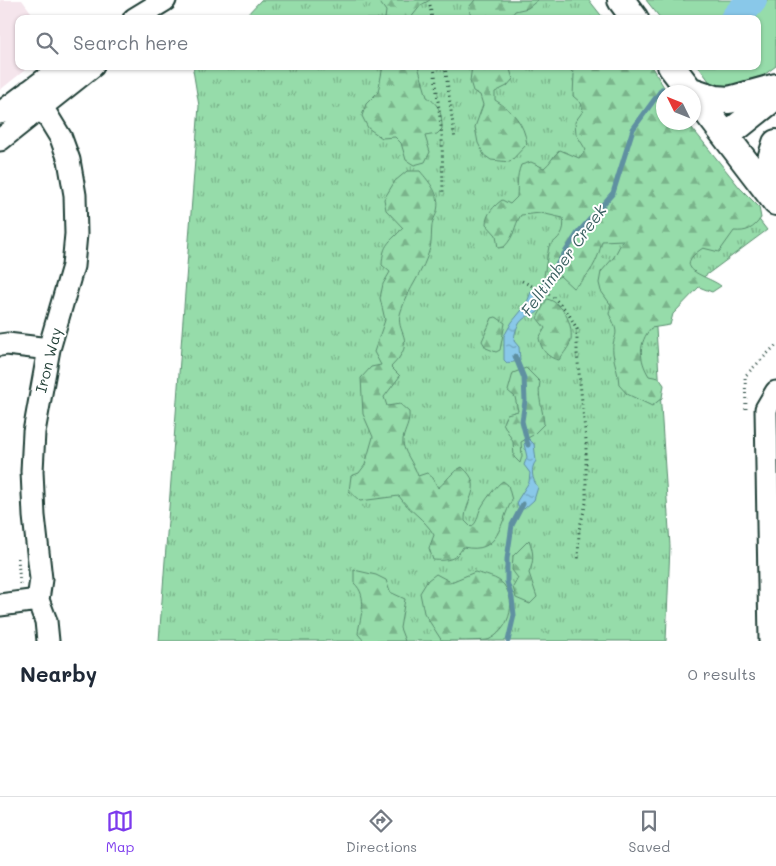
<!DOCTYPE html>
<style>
body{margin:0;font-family:Mali,sans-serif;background:#f2f2f3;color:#1f2937}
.compass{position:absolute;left:656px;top:85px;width:45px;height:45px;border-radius:50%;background:#fff;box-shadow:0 1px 4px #0004;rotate:313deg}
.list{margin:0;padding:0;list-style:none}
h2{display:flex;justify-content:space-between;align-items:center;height:65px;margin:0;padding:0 20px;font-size:21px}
h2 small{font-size:16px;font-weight:400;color:#747a83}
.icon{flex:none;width:28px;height:28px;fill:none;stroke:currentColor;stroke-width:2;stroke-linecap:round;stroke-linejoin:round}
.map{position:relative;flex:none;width:776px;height:641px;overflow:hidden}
.search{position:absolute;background:#fff;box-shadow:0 1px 4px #0004;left:15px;right:15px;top:15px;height:55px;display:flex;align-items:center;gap:12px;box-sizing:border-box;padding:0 18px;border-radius:10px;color:#747a83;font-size:19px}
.sheet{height:155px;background:#fff}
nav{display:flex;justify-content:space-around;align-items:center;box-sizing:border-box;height:70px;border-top:1px solid #e0e1e3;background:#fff;font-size:14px;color:#747a83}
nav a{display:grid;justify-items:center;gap:2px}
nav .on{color:#7c3aed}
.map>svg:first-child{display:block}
.built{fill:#f5e5ec}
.grass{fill:url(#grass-tufts);stroke:#5a8c6f}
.forest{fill:url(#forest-firs);stroke:#5a8c6f}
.park{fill:#96dcaa;stroke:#5a8c6f}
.water{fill:url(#water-ripples);stroke:#5f90a1}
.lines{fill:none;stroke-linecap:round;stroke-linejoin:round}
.stream{stroke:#5f90a1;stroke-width:5}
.river{stroke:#89c8e9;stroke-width:30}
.minor-casing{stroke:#1f3d34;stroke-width:25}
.major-casing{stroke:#1f3d34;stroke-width:30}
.path{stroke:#1f3d34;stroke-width:3;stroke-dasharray:1 4;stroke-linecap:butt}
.minor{stroke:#fff;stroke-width:21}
.major{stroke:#fff;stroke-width:26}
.labels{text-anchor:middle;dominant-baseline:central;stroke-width:4;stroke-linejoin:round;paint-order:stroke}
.street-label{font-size:15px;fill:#1f3d34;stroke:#fff}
.water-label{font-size:16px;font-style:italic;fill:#3a6061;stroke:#fff}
</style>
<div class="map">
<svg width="776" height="641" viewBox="0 0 776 641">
<defs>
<pattern id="grass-tufts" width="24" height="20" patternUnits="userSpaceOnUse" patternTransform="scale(1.25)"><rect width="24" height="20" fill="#96dcaa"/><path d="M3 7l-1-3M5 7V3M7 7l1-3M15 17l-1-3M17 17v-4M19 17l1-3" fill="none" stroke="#7ab48b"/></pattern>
<pattern id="forest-firs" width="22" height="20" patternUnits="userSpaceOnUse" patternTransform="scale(1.25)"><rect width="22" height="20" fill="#96dcaa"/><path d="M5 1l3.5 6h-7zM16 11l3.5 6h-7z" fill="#7ab48b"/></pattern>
<pattern id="water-ripples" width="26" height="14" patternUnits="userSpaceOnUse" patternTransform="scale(1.25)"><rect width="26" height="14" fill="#89c8e9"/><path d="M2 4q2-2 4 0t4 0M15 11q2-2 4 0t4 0" fill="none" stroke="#6fa4be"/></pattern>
</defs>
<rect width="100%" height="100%" fill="#fff"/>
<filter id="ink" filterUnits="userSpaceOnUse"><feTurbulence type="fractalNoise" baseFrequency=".02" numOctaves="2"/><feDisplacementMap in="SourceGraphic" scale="10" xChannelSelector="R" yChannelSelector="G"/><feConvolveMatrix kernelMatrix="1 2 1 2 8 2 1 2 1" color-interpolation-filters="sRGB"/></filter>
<g filter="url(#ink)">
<!-- built -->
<path class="built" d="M0 0H22L36 19H19V66H30L0 90Z"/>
<!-- grass -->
<path class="grass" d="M261 0H589L604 19H243Z
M197 66H641L664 122 684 123 767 230 655 313 670 546 666 641H159L199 106 193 70Z"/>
<!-- forest -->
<path class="forest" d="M378 0H430L421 5 410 19H385L386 11Z
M475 0H538L528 8 515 11 509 19H471L469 7Z
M383 66H418L427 97C440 105 442 114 442 129L437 134 425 136 430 152 425 162 414 165 406 160 401 143 395 137 382 138 368 128 362 116 366 104 378 92Z
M472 66H509L513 79 507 86 495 92V100C513 111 524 123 527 144L510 162 491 160 484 155 478 143 475 127 483 105 480 95 473 91 470 81Z
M567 66H651L667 92H664V122L688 123 740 188 759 207 761 218C753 229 747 232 734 231L719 252 703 248C669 270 707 275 721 286L712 292 699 287 673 314 670 325 651 328C638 343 639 360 649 376L659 378 664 385 662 398 652 406 627 394 619 385C619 374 614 364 613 353 611 333 623 339 609 314L611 305 601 291 599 283 601 272 614 257 623 240 602 241C598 261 590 276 573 288L560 276 550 282 544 276 549 246C559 238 566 232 563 218L541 213 521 215C513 227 516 235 504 247L498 248 496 235 486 224C486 214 494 206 502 200L510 204 517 197C518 185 516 177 521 165L531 162 544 168C551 163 553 155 560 150L579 158 586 150 576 134 575 122 583 111 581 103 573 96 574 74Z
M407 171H420C430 183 441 195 437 211 436 216 432 221 432 225 431 233 432 241 430 248 424 271 408 289 401 311 393 334 420 338 391 367L400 376 384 397 387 406 400 404 409 412C410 424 405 429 403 439 401 449 415 465 418 476L427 473 433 478 438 488C447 481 451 472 462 467 486 487 464 499 465 521L471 527C478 522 477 517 480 510 483 503 497 484 503 481L508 485 512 500C499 524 500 555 463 547 456 560 448 561 433 560L429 548 434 535C425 519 409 511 399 496L360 501 349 491 351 476 359 473 365 465 373 437 363 414 361 378 371 367 381 365 374 352 385 320 380 298 383 284 390 272 382 265C383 243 389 243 403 228L386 210 384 199 395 181Z
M547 299C563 303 573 323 571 340 570 346 563 354 559 360 547 358 541 349 539 338L545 328 537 318Z
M496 317 505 323 500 350 496 352 486 348 482 341 492 318Z
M526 368 540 382C537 396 543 409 544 424L533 435 521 442 522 456 520 463 514 457 513 442 503 423 507 414 518 411 515 397 508 391 513 373Z
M529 540C534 553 534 561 529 573L537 597 530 604 516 598 513 587 518 578 512 570 513 556Z
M354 570 376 575 386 580 390 592 405 599 400 628 405 641H364L358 634C360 615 369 597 354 583Z
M475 572C484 575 498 577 504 585 518 604 508 631 488 640 477 641 455 641 442 641L424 613 420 593 428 580 436 574 451 582Z"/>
<!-- park -->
<path class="park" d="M646 0H776V66L749 86 712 85 698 66H757V19H661Z"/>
<!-- water -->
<path class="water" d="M531 292 544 300 537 313C522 316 515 325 514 341L519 347 520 361 507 363 504 360V336L512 322 526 305Z
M529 439 534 444 536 461C530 468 532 480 538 487L534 500 524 509 518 507 517 501 529 482 530 473 524 465 527 457 524 444Z"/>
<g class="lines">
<!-- stream -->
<path class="stream" d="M536 302 545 283 577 234 613 193 633 129 662 89
M515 356 524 378 525 401 522 421 528 445
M508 641 514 615 512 598 507 582V559L512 525 523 504"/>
<!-- river -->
<path class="river" d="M735 19 752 0"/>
<!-- minor casing -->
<g class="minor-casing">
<path id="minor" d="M134 19 165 0
M29 91 42 107 61 138 69 160 75 195 76 234 73 266 49 349 34 432 32 471 34 516 41 579 38 600 46 621 48 641
M0 113 63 66
M0 140 93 66
M0 345 7 344 49 349
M0 605 38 600
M770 641 766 409 776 392"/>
</g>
<!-- major casing -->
<g class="major-casing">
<path id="major" d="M621 0 635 19
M671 66 691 92
M689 90 716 99 729 100 776 87
M694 95 776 202
M726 136 776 96
M774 198 770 162 776 143"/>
</g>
<!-- path -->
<path class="path" d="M430 5 432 19
M434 66 442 135 443 192
M445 66 455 140
M522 281 552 296 567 311 577 329V353L586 440V503L579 530 578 562
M746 409 745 376 776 345
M18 558 20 584"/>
<!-- minor -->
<use href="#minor" class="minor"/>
<!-- major -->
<use href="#major" class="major"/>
</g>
</g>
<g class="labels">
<!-- street labels -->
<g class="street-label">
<text transform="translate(48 360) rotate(-76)">Iron Way</text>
</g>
<!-- water labels -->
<g class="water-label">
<text transform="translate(563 260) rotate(-54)">Felltimber Creek</text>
</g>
</g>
</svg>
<svg class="compass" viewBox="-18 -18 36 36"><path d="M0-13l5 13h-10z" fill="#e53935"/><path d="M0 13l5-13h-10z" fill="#747a83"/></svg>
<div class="search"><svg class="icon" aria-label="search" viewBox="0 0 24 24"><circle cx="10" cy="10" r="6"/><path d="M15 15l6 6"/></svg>Search here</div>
</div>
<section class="sheet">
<h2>Nearby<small>0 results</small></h2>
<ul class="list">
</ul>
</section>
<nav>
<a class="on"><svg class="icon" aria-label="map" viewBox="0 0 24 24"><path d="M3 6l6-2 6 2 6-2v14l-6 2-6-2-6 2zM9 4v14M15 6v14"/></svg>Map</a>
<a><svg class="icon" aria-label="directions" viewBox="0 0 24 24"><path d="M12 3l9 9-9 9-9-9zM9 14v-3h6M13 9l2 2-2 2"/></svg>Directions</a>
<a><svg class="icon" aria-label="saved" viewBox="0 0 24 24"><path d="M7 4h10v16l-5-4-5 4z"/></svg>Saved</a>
</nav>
